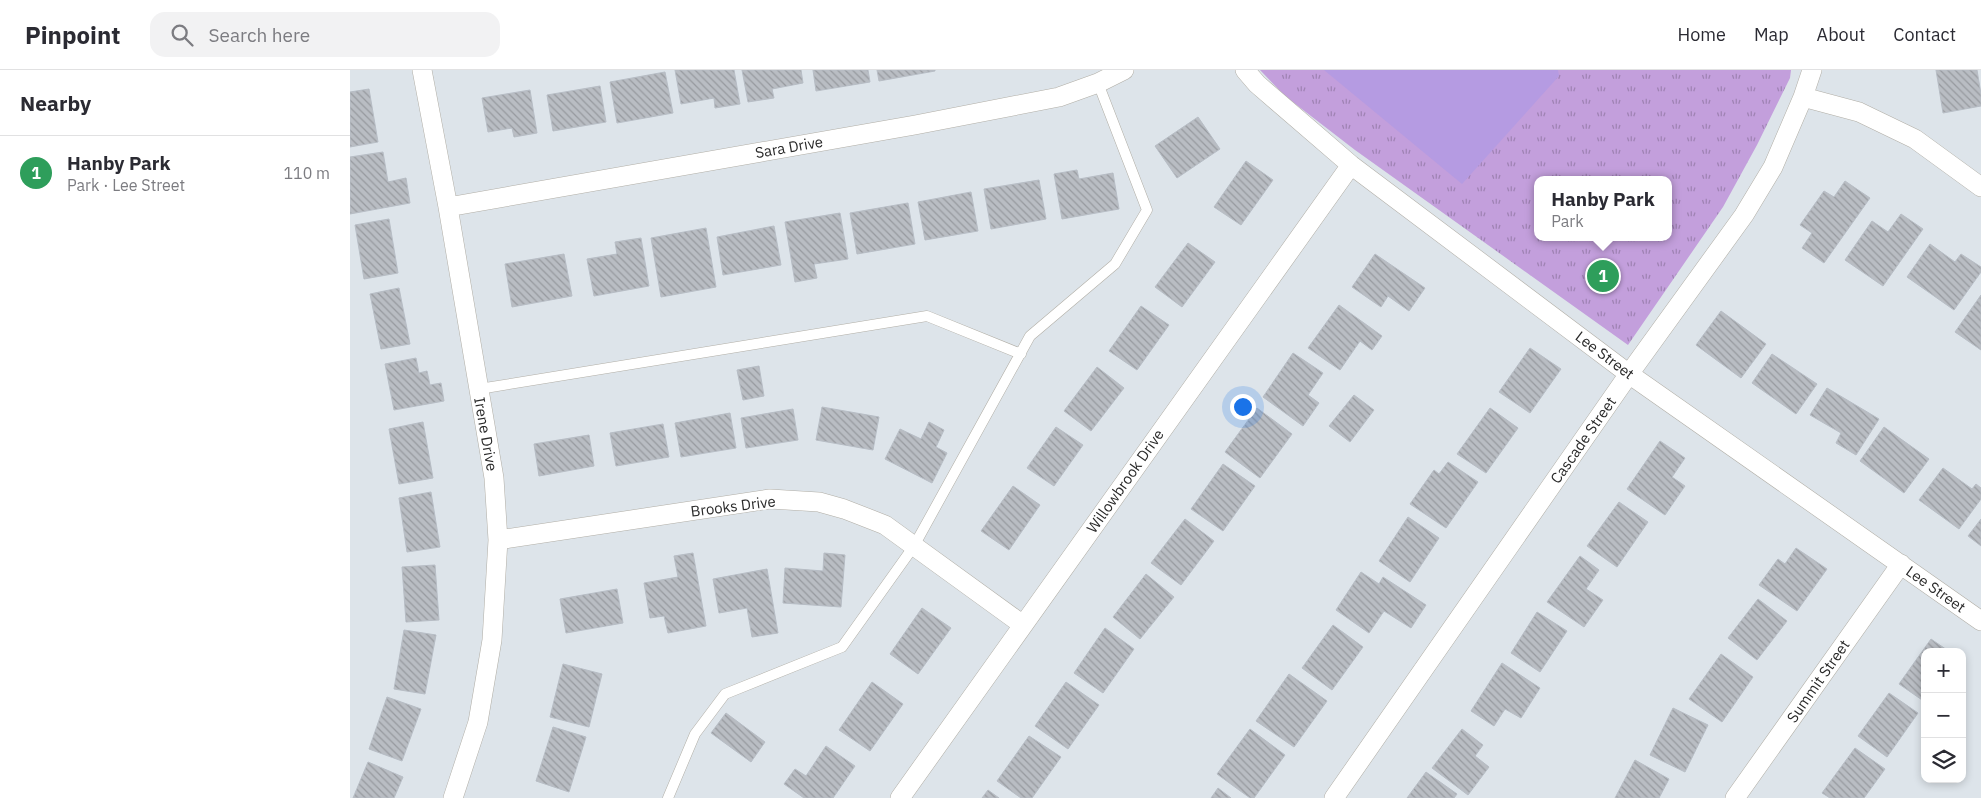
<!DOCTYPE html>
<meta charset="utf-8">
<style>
body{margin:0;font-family:"IBM Plex Sans",sans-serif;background:#f2f2f3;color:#2b2b33}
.controls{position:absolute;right:15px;bottom:15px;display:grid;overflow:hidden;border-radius:10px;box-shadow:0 2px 8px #0003}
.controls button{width:45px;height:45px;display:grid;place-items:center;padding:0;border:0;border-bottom:1px solid #e1e1e2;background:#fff;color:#2b2b33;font:25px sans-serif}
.you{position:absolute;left:892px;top:336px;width:18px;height:18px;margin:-12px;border:4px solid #fff;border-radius:50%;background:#1a73e8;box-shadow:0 0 0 8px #1a73e833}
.badge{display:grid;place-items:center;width:32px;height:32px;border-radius:50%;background:#806e3e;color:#fff;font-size:16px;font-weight:700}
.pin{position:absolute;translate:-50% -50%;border:2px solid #fff;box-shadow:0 1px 5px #0006}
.popup{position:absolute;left:1184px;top:106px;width:138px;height:65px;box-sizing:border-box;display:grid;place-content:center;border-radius:10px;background:#fff;filter:drop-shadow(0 1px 4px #0005);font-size:16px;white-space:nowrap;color:#7c7c81}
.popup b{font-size:19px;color:#2b2b33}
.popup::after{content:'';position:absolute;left:50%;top:100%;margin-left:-10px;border:10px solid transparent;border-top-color:#fff}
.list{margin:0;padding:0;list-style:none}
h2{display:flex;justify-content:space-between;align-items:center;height:65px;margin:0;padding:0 20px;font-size:21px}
h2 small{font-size:16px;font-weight:400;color:#7c7c81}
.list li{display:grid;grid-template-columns:32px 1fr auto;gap:15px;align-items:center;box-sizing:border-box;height:75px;padding:0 20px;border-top:1px solid #e1e1e2}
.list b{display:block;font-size:19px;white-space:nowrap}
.list p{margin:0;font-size:16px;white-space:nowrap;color:#7c7c81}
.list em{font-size:16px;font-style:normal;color:#7c7c81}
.icon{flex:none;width:28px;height:28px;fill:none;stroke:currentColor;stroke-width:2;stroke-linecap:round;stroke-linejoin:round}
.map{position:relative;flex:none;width:1631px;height:728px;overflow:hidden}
header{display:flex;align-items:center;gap:30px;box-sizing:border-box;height:70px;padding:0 25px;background:#fff;border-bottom:1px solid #e1e1e2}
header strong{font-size:24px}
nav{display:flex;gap:28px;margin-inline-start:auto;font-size:18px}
.search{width:350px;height:45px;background:#f2f2f3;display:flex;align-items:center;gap:12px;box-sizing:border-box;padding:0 18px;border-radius:15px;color:#7c7c81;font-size:19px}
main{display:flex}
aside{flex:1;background:#fff}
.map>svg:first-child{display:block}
.park{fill:url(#park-tufts);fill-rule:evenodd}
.pitch{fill:#b59be2}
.building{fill:url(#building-back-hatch);stroke:#b7bdc5}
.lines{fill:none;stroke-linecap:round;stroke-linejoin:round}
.service-casing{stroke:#b1aea6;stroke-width:11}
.minor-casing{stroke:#b1aea6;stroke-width:20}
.service{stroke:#fff;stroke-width:10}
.minor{stroke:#fff;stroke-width:19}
.labels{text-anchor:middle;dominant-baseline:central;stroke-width:4;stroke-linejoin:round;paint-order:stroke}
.street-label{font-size:15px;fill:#2a2a2a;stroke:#fff}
</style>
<header>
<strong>Pinpoint</strong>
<div class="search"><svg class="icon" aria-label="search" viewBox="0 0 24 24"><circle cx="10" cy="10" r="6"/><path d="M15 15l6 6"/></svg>Search here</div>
<nav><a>Home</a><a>Map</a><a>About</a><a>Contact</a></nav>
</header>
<main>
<aside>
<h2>Nearby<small></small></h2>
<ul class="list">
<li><span class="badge" style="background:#2e9e5b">1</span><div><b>Hanby Park</b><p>Park · Lee Street</p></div><em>110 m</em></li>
</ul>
</aside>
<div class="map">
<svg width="1631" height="728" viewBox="0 0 1631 728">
<defs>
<pattern id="park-tufts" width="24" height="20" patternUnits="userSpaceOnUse" patternTransform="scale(1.25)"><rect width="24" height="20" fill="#c39fdc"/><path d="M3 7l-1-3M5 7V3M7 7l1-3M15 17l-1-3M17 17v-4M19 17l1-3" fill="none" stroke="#9f82b3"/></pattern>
<pattern id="building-back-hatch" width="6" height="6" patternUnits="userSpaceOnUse" patternTransform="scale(1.25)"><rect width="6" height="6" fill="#b9bdc3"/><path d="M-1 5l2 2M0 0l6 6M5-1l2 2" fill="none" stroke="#979a9f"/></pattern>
</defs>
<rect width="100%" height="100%" fill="#dde4ea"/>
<!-- park -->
<path class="park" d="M910 0H1441L1440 8 1407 75 1373 137 1278 275 1005 80 935 26ZM1188 110H1318V167H1188Z"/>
<!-- pitch -->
<path class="pitch" d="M974 0H1208L1209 6 1112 114Z"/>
<!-- building -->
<path class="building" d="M325 0H384L390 34 365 38 364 28 331 34Z
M392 0H451L453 13 422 19 424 28 398 32Z
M463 0H518L520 12 466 21Z
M527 0H585V1L529 11Z
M1586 0H1627L1631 24V36L1593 43Z
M315 2 323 43 267 53 260 12Z
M250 16 256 52 203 61 197 25Z
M19 19 28 72 0 77V22Z
M180 20 187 63 164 67 162 58 138 62 132 28Z
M848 47 870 79 827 108 805 76Z
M33 82 38 112 56 108 60 133 0 144V87Z
M896 91 923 110 891 155 864 137Z
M727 100 729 109 763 103 769 139 712 149 704 104Z
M689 110 696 149 641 159 634 119Z
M1495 111 1520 128 1474 193 1452 178 1462 163 1450 155 1474 121 1484 127Z
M621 122 628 161 575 170 568 132Z
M558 133 565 174 507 184 500 143Z
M490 143 498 189 464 194 467 208 445 212 435 152Z
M1551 144 1573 159 1533 216 1495 190 1522 151 1538 162Z
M39 149 48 203 14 209 5 155Z
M424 156 431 195 373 205 367 167Z
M356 158 366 217 311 227 301 168Z
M291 168 299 216 244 226 237 189 267 184 265 172Z
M838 173 865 192 832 237 805 217Z
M1580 174 1605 192 1611 184 1631 197V202L1604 240 1557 207Z
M214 184 222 226 162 237 155 194Z
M1025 184 1075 218 1059 241 1038 226 1031 237 1002 217Z
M49 218 60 274 31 279 20 224Z
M1631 225V280L1605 262Z
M989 235 1032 266 1022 280 1010 271 990 300 958 278Z
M791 236 819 255 787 300 759 281Z
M1371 241 1416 274 1391 308 1346 275Z
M1180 278 1211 299 1180 343 1149 322Z
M943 283 973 303 958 325 969 333 953 356 913 327Z
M1422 284 1467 314 1446 344 1402 313Z
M66 288 69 303 77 301 80 315 91 313 94 331 44 340 35 294Z
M409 296 414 326 393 330 387 300Z
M747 297 774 318 741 361 714 341Z
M1477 318 1529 349 1506 385 1486 373 1491 363 1460 345Z
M1004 325 1024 340 1000 372 979 356Z
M472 337 529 347 523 380 466 370Z
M907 338 942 364 910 408 875 382Z
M1140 338 1168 358 1136 403 1107 384Z
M443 339 448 370 396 378 391 348Z
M380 343 386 378 331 387 325 353Z
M73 352 83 408 49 414 39 359Z
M579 352 594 360 586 377 597 383 582 413 535 389 550 359 571 369Z
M313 354 319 387 266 396 260 363Z
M706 357 733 375 704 416 677 398Z
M1534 357 1579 389 1554 423 1510 391Z
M239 365 244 396 189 406 184 374Z
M1310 371 1335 388 1322 407 1335 416 1315 445 1277 419Z
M1098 392 1128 412 1096 458 1060 434 1084 400 1089 404Z
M873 394 905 416 873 461 841 439Z
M1593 398 1622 419 1626 414 1631 418V429L1609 459 1569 430Z
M663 416 690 435 659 480 631 461Z
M81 422 90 477 57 482 49 428Z
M1269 432 1298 452 1267 497 1237 476Z
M1058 447 1089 468 1060 512 1029 491Z
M835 449 864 471 831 515 801 493Z
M1631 449V476L1618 466Z
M1446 478 1477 499 1447 541 1409 515 1428 489 1435 494Z
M343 483 356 556 318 563 314 546 300 548 294 513 328 507 324 486Z
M474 483 495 485 491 537 433 533 435 498 473 501Z
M1230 486 1249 500 1236 519 1253 530 1234 557 1197 532Z
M85 495 89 550 56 552 52 497Z
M417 499 428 563 402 567 397 538 369 543 363 509Z
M1011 502 1029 514 1033 507 1076 535 1061 558 1034 541 1019 563 986 540Z
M796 504 824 527 790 569 763 547Z
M267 519 273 553 216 563 210 529Z
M1408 529 1437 551 1407 590 1378 568Z
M572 538 601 558 568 604 540 584Z
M1187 542 1217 561 1190 602 1161 583Z
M983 555 1013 577 982 620 952 598Z
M755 558 784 579 753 623 724 603Z
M54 560 86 565 75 624 44 619Z
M1581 569 1600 582H1575V632L1549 614Z
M1371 584 1403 607 1372 652 1339 629Z
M1152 593 1190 618 1171 648 1155 639 1144 656 1121 641Z
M213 594 252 604 239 657 200 647Z
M939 604 977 631 944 677 906 651Z
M522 612 553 634 520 681 489 660Z
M716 612 749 635 718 679 685 656Z
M1539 623 1568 643 1537 687 1508 666Z
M37 627 71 639 52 691 19 679Z
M1323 638 1358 655 1335 702 1300 685Z
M376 643 415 672 401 692 361 663Z
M203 657 236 667 219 722 186 711Z
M900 659 935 685 904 728H900L867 704Z
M1112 659 1133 675 1125 686 1139 697 1118 725 1082 698Z
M679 666 711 687 682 728H671L647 711Z
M476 676 505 696 483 728H454L434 714 445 699 456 706Z
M1505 678 1535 699 1514 728H1480L1472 723Z
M1285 690 1319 709 1309 728H1265Z
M18 692 53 707 44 728H3Z
M1076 702 1107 724 1104 728H1057Z
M868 718 881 728H861Z
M638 720 649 728H632Z"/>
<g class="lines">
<!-- service casing -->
<g class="service-casing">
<path id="service" d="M129 319 577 246 671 284
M318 728 345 664 375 624 492 577 564 476 680 266 765 194 797 140 748 13"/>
</g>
<!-- minor casing -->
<g class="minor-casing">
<path id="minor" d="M72 0 98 137 144 408 148 470 142 570 128 652 103 728
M895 0 907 14 1001 95 1279 304 1631 551
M1453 27 1509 42 1565 69 1631 117
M98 137 565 55 709 27 748 13 774 0
M148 470 420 429 469 432 494 439 535 455 673 555
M550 728 1001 95
M984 728 1279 304 1394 145 1423 97 1453 27 1462 0
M1385 728 1551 494"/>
</g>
<!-- service -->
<use href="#service" class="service"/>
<!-- minor -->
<use href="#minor" class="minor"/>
</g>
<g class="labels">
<!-- street labels -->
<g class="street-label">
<text transform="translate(439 77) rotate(-10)">Sara Drive</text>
<text transform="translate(1255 285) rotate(37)">Lee Street</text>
<text transform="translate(136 364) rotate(80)">Irene Drive</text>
<text transform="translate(1233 370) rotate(-55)">Cascade Street</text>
<text transform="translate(775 411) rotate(-55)">Willowbrook Drive</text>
<text transform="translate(383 436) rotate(-7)">Brooks Drive</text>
<text transform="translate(1586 519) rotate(35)">Lee Street</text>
<text transform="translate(1468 611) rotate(-55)">Summit Street</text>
</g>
</g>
</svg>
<div class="controls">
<button>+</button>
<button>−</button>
<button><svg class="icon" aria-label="layers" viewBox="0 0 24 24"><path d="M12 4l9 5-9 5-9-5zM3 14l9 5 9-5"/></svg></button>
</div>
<div class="you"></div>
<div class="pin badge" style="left:1253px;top:206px;background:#2e9e5b">1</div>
<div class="popup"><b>Hanby Park</b>Park</div>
</div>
</main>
